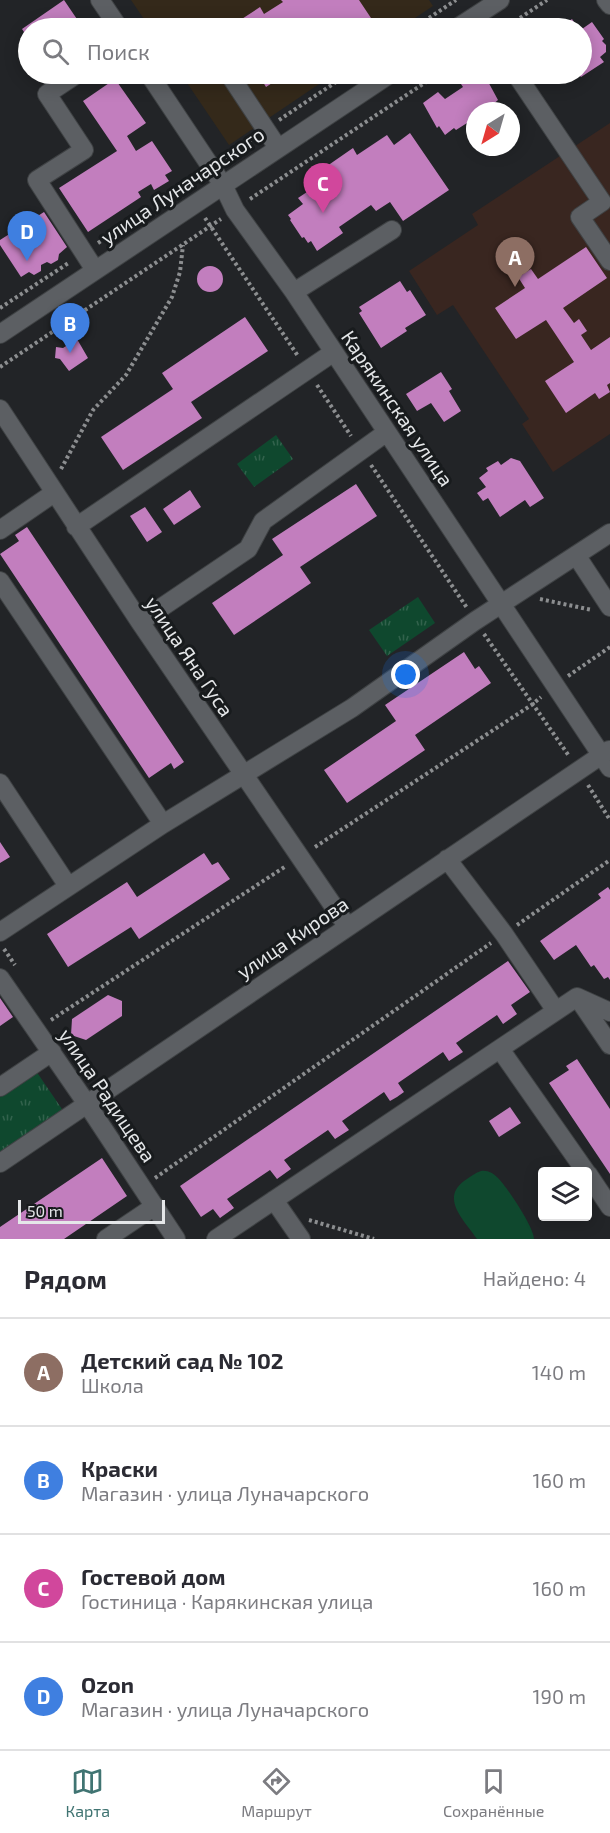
<!DOCTYPE html>
<html lang="ru">
<meta charset="utf-8">
<style>
body{margin:0;font-family:"Exo 2",sans-serif;background:#f7f7f7;color:#2b2b33}
.controls{position:absolute;right:18px;bottom:18px;display:grid;overflow:hidden;border-radius:6px;box-shadow:0 3px 15px #0003}
.controls button{width:54px;height:54px;display:grid;place-items:center;padding:0;border:0;border-bottom:2px solid #e1e1e2;background:#fff;color:#2b2b33;font:30px sans-serif}
.compass{position:absolute;left:466px;top:102px;width:54px;height:54px;border-radius:50%;background:#fff;box-shadow:0 3px 15px #0003;rotate:217deg}
.scale{position:absolute;left:18px;bottom:15px;width:147px;box-sizing:border-box;padding-left:6px;border:3px solid #e5e7e9;border-top:0;font-size:16px;line-height:21px;white-space:nowrap;color:#e5e7e9;-webkit-text-stroke:4px #181b1d;paint-order:stroke}
.you{position:absolute;left:406px;top:675px;width:21px;height:21px;margin:-15px;border:4px solid #fff;border-radius:50%;background:#1a73e8;box-shadow:0 0 0 9px #1a73e833}
.badge{display:grid;place-items:center;width:39px;height:39px;border-radius:50%;background:#407472;color:#fff;font-size:20px;font-weight:700}
.pin{position:absolute;translate:-50% -50px;filter:drop-shadow(0 2px 3px #0008)}
.pin::after{content:'';position:absolute;top:32px;width:21px;height:18px;background:inherit;clip-path:polygon(0 0,100% 0,50% 100%)}
.list{margin:0;padding:0;list-style:none}
h2{display:flex;justify-content:space-between;align-items:center;height:78px;margin:0;padding:0 24px;font-size:26px}
h2 small{font-size:20px;font-weight:400;color:#7c7c81}
.list li{display:grid;grid-template-columns:39px 1fr auto;gap:18px;align-items:center;box-sizing:border-box;height:108px;padding:0 24px;border-top:2px solid #e1e1e2}
.list b{display:block;font-size:22px;white-space:nowrap}
.list p{margin:0;font-size:20px;white-space:nowrap;color:#7c7c81}
.list em{font-size:20px;font-style:normal;color:#7c7c81}
.icon{flex:none;width:33px;height:33px;fill:none;stroke:currentColor;stroke-width:2;stroke-linecap:round;stroke-linejoin:round}
.map{position:relative;flex:none;width:610px;height:1239px;overflow:hidden}
.search{position:absolute;background:#fff;box-shadow:0 3px 15px #0003;left:18px;right:18px;top:18px;height:66px;display:flex;align-items:center;gap:15px;box-sizing:border-box;padding:0 21px;border-radius:33px;color:#7c7c81;font-size:22px}
.sheet{height:510px;background:#fff}
nav{display:flex;justify-content:space-around;align-items:center;box-sizing:border-box;height:84px;border-top:2px solid #e1e1e2;background:#fff;font-size:16px;color:#7c7c81}
nav a{display:grid;justify-items:center;gap:3px}
nav .on{color:#407472}
.map>svg:first-child{display:block}
.education{fill:#392620}
.medical{fill:#34291a}
.grass{fill:url(#grass-tufts)}
.garden{fill:#0f482e}
.building{fill:#c27ebe}
.lines{fill:none;stroke-linecap:round;stroke-linejoin:round}
.minor-casing{stroke:#3f4244;stroke-width:20}
.path{stroke:#8c8e90;stroke-width:4;stroke-dasharray:3 3;stroke-linecap:butt}
.minor{stroke:#5c5f63;stroke-width:18}
.labels{text-anchor:middle;dominant-baseline:central;stroke-width:6;stroke-linejoin:round;paint-order:stroke}
.street-label{font-size:20px;fill:#e5e7e9;stroke:#181b1d}
</style>
<div class="map">
<svg width="610" height="1239" viewBox="0 0 610 1239">
<defs>
<pattern id="grass-tufts" width="24" height="20" patternUnits="userSpaceOnUse" patternTransform="scale(1.5)"><rect width="24" height="20" fill="#0f482e"/><path d="M3 7l-1-3M5 7V3M7 7l1-3M15 17l-1-3M17 17v-4M19 17l1-3" fill="none" stroke="#32624c"/></pattern>
</defs>
<rect width="100%" height="100%" fill="#222427"/>
<!-- education -->
<path class="education" d="M610 123V434L553 472 522 424 529 419 453 305 437 315 409 271 478 225 472 214Z"/>
<!-- medical -->
<path class="medical" d="M131 0H429L433 6 400 28H150Z
M181 74H334L229 145Z"/>
<!-- grass -->
<path class="grass" d="M276 435 293 459 254 487 237 464Z
M418 597 435 623 387 656 369 630Z
M36 1071 64 1112 0 1155V1095Z"/>
<!-- garden -->
<path class="garden" d="M481 1171C488 1170 493 1173 498 1178 507 1187 534 1227 534 1239H477C465 1221 440 1199 464 1181 470 1177 475 1173 481 1171Z"/>
<!-- building -->
<path class="building" d="M64 0 83 28H28V38L22 29Z
M281 0H359L371 18 355 28H228L260 7 264 14 283 2Z
M572 19 578 28H559Z
M592 22 604 39 602 41 606 45V52L600 57 604 62 581 77 578 74H582V29Z
M258 74H286L266 87Z
M467 74H479L482 79 485 76 498 100 485 111H475V118L456 130 454 128 445 135 439 126 437 128 423 103 438 92 445 99 463 87 459 81 460 78Z
M115 79 146 123 127 136 136 151 152 141 172 171 165 175 169 181 154 190 151 184 138 192 141 197 88 232 59 188 117 151 83 101Z
M410 133 449 190 403 221 390 202 376 211 371 205 339 227 343 233 317 251 311 241 308 243 304 237 302 238 290 220 291 219 288 215 303 204 298 198 310 190 304 182 353 148 357 155 387 135 394 145Z
M44 212 67 247 59 254 58 260 51 264 47 262 41 265V271L34 275 29 272 21 277 0 245V240Z
M586 247 607 278 563 308 574 323 579 319 587 331 581 335 591 350 610 337V383L607 385 610 392 599 399 595 393 566 413 545 381 574 362 546 320 516 339 495 308 525 288 518 277 531 269 538 279Z
M197 279a13 13 0 1 1 26 0a13 13 0 1 1-26 0Z
M400 281 407 292 410 290 426 315 405 328 407 331 381 348 359 313 362 311 359 307Z
M245 317 268 351 191 402 202 418 123 470 101 437 173 389 162 373Z
M77 339 88 358 69 371 60 359 55 358 56 347 63 348Z
M441 372 452 389 449 391 461 411 444 422 431 403 417 411 406 394Z
M511 458 520 461 544 498 530 507 525 500 500 517 488 498 483 501 477 493 486 487 479 478 488 471 486 468 498 461 501 465Z
M356 484 377 516 300 567 311 583 234 635 212 603 283 555 272 539Z
M190 490 201 507 174 525 163 509Z
M145 507 162 532 147 542 130 516Z
M27 527 184 762 174 769 171 763 149 778 0 554 19 541 15 535Z
M464 652 475 669 479 666 491 683 415 735 425 750 347 803 324 770 396 721 385 705Z
M0 842 10 857 0 863Z
M204 853 212 865 218 862 230 879 139 939 131 927 68 967 47 934 127 882 137 897Z
M608 887 610 890V980L608 977 604 979 594 965 591 967 576 945 554 960 540 941 601 898 598 894Z
M508 961 530 992 511 1005 517 1014 503 1024 497 1015 456 1043 463 1052 449 1061 443 1052 398 1083 404 1092 397 1097 390 1101 384 1092 342 1121 349 1130 335 1139 328 1130 284 1160 291 1169 277 1179 270 1170 227 1199 234 1208 220 1218 213 1209 201 1217 180 1186Z
M108 995 122 1001V1016L86 1040 71 1035 72 1019Z
M0 998 13 1017 0 1026Z
M577 1059 610 1109V1174L549 1083 569 1070 566 1066Z
M510 1107 521 1123 499 1137 489 1121Z
M102 1158 127 1196 64 1239H0V1227Z"/>
<g class="lines">
<!-- minor casing -->
<g class="minor-casing">
<path id="minor" d="M100 0 119 28
M606 0 610 5
M457 28 500 0
M77 74 47 94 84 150 37 180 95 270
M149 74 223 185 235 210 294 292 610 768
M229 74 278 148
M516 74 602 202 580 217 610 261
M294 292 392 230
M0 334 390 74
M0 409 140 622 347 926
M76 527 334 352
M0 530 54 493
M576 555 610 607
M0 581 163 824
M140 622 248 549 263 521 387 432
M0 783 68 886
M447 859 504 934 556 1011
M0 932 163 824 352 708 475 621 610 533
M0 978 87 1104 176 1239
M578 998 610 1045
M500 1049 586 1172
M0 1087 52 1052
M0 1163 609 750
M588 1174 610 1207
M274 1200 301 1239
M106 1239 155 1206
M216 1239 577 997 610 1012"/>
</g>
<!-- path -->
<path class="path" d="M414 28 456 0
M505 28 547 0
M279 120 348 74
M225 157 251 140
M183 187 192 180 193 174
M250 199 438 74
M205 218 298 356
M98 243 137 218
M0 308 70 262
M57 328 68 345
M0 367 221 219
M317 385 351 436
M371 465 467 608
M61 469 93 410 126 375 172 297 180 272 183 245
M540 599 592 610
M484 634 569 756
M568 676 610 647
M588 785 610 820
M315 847 533 704 541 697
M517 925 610 860
M4 949 15 965
M51 1020 286 866
M155 1178 491 943
M309 1220 374 1239"/>
<!-- minor -->
<use href="#minor" class="minor"/>
</g>
<g class="labels">
<!-- street labels -->
<g class="street-label">
<text transform="translate(182 185) rotate(-34)">улица Луначарского</text>
<text transform="translate(398 408) rotate(56)">Карякинская улица</text>
<text transform="translate(190 656) rotate(56)">улица Яна Гуса</text>
<text transform="translate(292 937) rotate(-34)">улица Кирова</text>
<text transform="translate(108 1095) rotate(56)">улица Радищева</text>
</g>
</g>
</svg>
<div class="controls">
<button><svg class="icon" aria-label="layers" viewBox="0 0 24 24"><path d="M12 4l9 5-9 5-9-5zM3 14l9 5 9-5"/></svg></button>
</div>
<svg class="compass" viewBox="-18 -18 36 36"><path d="M0-13l5 13h-10z" fill="#e53935"/><path d="M0 13l5-13h-10z" fill="#7c7c81"/></svg>
<div class="scale">50 m</div>
<div class="you"></div>
<div class="pin badge" style="left:515px;top:287px;background:#8d6e63">A</div>
<div class="pin badge" style="left:70px;top:353px;background:#3f7fe0">B</div>
<div class="pin badge" style="left:323px;top:213px;background:#d1479c">C</div>
<div class="pin badge" style="left:27px;top:261px;background:#3f7fe0">D</div>
<div class="search"><svg class="icon" aria-label="search" viewBox="0 0 24 24"><circle cx="10" cy="10" r="6"/><path d="M15 15l6 6"/></svg>Поиск</div>
</div>
<section class="sheet">
<h2>Рядом<small>Найдено: 4</small></h2>
<ul class="list">
<li><span class="badge" style="background:#8d6e63">A</span><div><b>Детский сад № 102</b><p>Школа</p></div><em>140 m</em></li>
<li><span class="badge" style="background:#3f7fe0">B</span><div><b>Краски</b><p>Магазин · улица Луначарского</p></div><em>160 m</em></li>
<li><span class="badge" style="background:#d1479c">C</span><div><b>Гостевой дом</b><p>Гостиница · Карякинская улица</p></div><em>160 m</em></li>
<li><span class="badge" style="background:#3f7fe0">D</span><div><b>Ozon</b><p>Магазин · улица Луначарского</p></div><em>190 m</em></li>
</ul>
</section>
<nav>
<a class="on"><svg class="icon" aria-label="map" viewBox="0 0 24 24"><path d="M3 6l6-2 6 2 6-2v14l-6 2-6-2-6 2zM9 4v14M15 6v14"/></svg>Карта</a>
<a><svg class="icon" aria-label="directions" viewBox="0 0 24 24"><path d="M12 3l9 9-9 9-9-9zM9 14v-3h6M13 9l2 2-2 2"/></svg>Маршрут</a>
<a><svg class="icon" aria-label="saved" viewBox="0 0 24 24"><path d="M7 4h10v16l-5-4-5 4z"/></svg>Сохранённые</a>
</nav>
